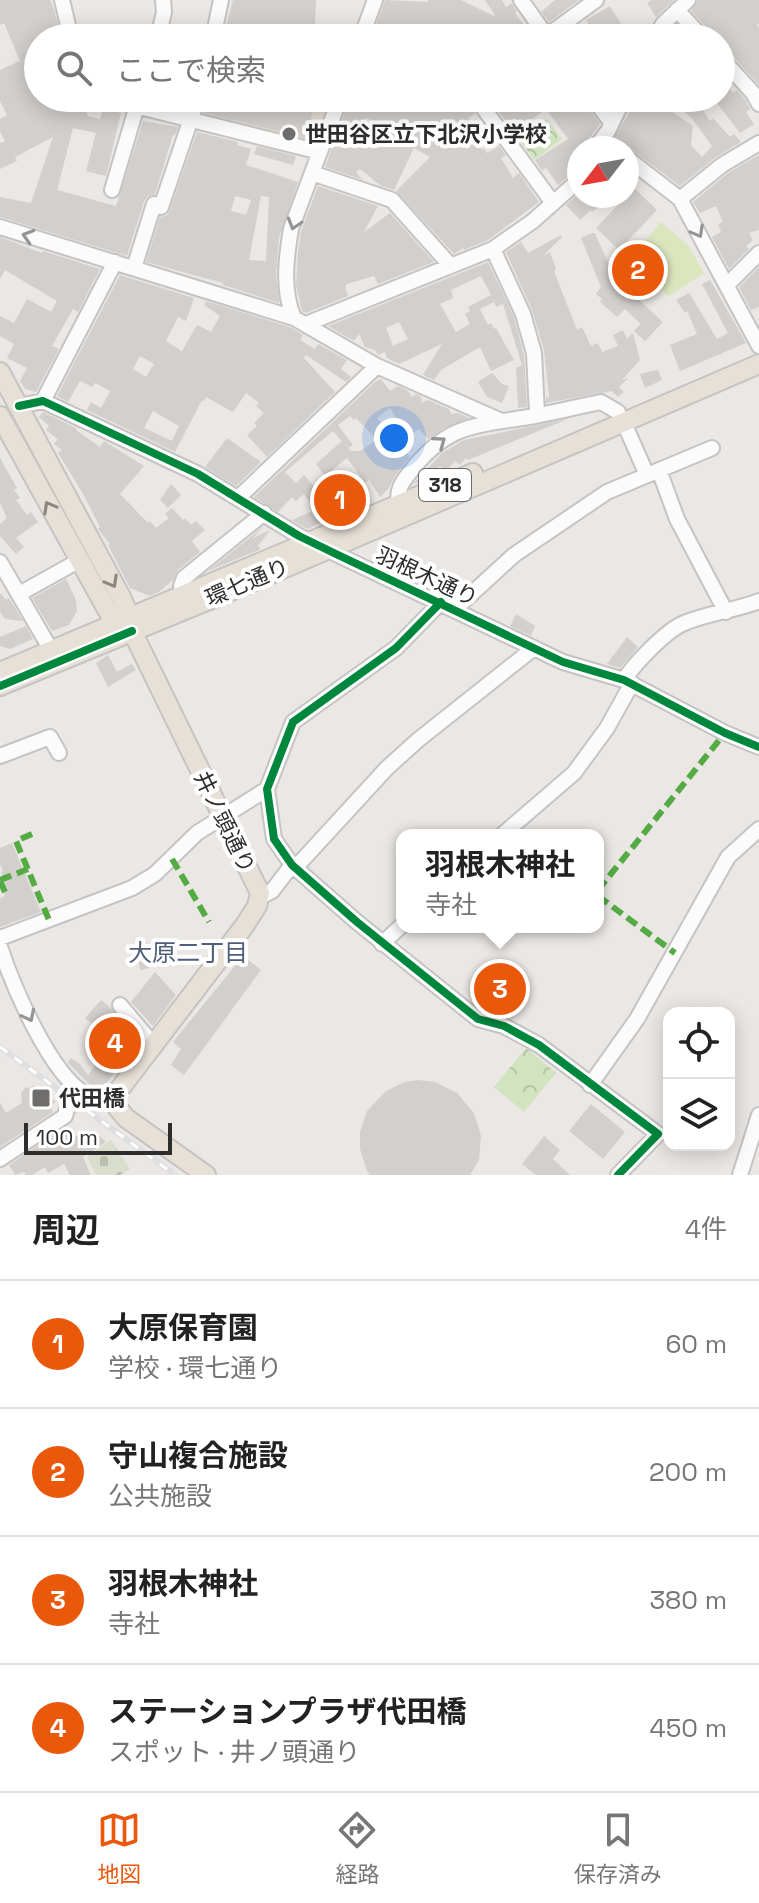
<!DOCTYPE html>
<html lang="ja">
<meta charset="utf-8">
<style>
body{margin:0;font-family:"Space Grotesk","Noto Sans JP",sans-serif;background:#f2f2f2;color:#222}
.controls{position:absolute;right:24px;bottom:24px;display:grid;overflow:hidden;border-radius:16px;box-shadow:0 4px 20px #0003}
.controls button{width:72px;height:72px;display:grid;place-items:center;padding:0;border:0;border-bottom:2px solid #e0e0e0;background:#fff;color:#222;font:40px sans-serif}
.compass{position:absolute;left:567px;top:136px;width:72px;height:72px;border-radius:50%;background:#fff;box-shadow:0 4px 20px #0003;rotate:239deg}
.scale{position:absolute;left:24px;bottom:20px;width:148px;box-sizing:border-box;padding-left:8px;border:4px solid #2d2d2d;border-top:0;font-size:22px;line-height:28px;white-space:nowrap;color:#2d2d2d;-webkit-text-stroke:6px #fff;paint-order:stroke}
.you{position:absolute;left:394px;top:438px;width:28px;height:28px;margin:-20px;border:6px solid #fff;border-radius:50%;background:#1a73e8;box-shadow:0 0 0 12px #1a73e833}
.badge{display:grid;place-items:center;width:52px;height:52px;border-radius:50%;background:#ea580c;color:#fff;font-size:26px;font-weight:700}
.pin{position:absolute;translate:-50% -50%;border:4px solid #fff;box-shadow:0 2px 8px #0006}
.popup{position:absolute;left:396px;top:829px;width:208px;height:104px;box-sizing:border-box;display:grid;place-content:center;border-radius:16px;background:#fff;filter:drop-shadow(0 2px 6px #0005);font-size:26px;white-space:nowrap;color:#767676}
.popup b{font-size:30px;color:#222}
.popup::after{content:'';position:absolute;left:50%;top:100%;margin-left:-16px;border:16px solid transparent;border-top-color:#fff}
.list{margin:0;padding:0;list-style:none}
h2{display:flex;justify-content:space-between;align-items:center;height:104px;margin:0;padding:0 32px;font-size:34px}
h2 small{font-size:26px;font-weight:400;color:#767676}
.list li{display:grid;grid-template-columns:52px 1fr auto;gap:24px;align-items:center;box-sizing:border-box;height:128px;padding:0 32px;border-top:2px solid #e0e0e0}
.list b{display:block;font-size:30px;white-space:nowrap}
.list p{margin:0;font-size:26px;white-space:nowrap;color:#767676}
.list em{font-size:26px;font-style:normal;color:#767676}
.icon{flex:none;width:44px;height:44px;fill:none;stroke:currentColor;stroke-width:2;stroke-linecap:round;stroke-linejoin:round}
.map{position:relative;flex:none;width:759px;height:1175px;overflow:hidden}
.search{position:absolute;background:#fff;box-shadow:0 4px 20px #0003;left:24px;right:24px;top:24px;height:88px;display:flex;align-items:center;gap:20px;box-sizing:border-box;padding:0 28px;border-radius:44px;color:#767676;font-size:30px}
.sheet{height:616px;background:#fff}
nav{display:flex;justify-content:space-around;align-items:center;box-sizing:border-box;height:112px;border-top:2px solid #e0e0e0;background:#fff;font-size:22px;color:#767676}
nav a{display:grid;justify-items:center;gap:4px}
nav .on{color:#ea580c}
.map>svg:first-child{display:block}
.education{fill:#e4ddd3}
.cemetery{fill:url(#cemetery-stones)}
.park{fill:url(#park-crowns)}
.pitch{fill:#dce6be}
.building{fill:#d2cfcd;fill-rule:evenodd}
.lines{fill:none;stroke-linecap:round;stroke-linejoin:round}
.minor-casing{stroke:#c5c4c4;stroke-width:18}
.major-casing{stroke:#c6c4c3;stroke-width:22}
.minor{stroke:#fcfbfb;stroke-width:14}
.major{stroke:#e6e0d7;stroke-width:18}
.rail-casing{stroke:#dfdfe1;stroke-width:6}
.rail{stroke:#fff;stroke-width:3;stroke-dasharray:9;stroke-linecap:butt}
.quiet{stroke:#54ab44;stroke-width:6;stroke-dasharray:12 6;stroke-linecap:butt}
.cycleway-casing{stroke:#fff;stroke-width:13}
.cycleway{stroke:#00873e;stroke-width:8}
.oneway{stroke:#949494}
.oneway2{stroke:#8a8682}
.poi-dot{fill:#6f6e6d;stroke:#fff;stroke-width:3}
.labels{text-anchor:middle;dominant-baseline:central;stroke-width:8;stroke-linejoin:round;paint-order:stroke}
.shield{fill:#fff;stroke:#6c6c6c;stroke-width:2}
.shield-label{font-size:20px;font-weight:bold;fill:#2d2d2d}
.poi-label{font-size:22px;font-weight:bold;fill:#2d2d2d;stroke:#fff;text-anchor:start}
.street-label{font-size:22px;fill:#2d2d2d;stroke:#fff}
.neighbourhood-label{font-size:24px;fill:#505e7b;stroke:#fff}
</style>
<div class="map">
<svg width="759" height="1175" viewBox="0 0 759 1175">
<defs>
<pattern id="cemetery-stones" width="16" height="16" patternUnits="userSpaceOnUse" patternTransform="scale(2)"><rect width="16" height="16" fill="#d9decd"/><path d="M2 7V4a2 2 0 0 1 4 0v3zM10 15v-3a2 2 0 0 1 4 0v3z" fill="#bbbfb0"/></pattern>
<pattern id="park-crowns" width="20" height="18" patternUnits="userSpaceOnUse" patternTransform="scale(2)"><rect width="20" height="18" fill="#d2e3c0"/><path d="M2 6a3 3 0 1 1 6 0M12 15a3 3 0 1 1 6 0" fill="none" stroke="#b5c3a5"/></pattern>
</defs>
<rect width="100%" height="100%" fill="#eae7e4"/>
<!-- education -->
<path class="education" d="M201 98H336L318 148 199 119Z"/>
<!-- cemetery -->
<path class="cemetery" d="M111 1140 130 1169 120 1175H96L87 1157Z"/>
<!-- park -->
<path class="park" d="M547 119 562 139 534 160 519 139Z
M526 1048 556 1073 524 1112 494 1087Z"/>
<!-- pitch -->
<path class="pitch" d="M661 222 688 245 704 273 669 296 629 260Z"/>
<!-- building -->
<path class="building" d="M0 0H50L54 9 61 38H38V98H46L50 106 71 98H80L88 116 100 119 103 108 121 113 106 176 86 171 96 133 73 128 57 190 116 206 143 121 178 127 175 135H173L155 194 148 196 144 201 127 256 0 217V197L31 203 53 137 15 157 17 161 0 169V143L5 141 0 132V119L7 115 0 101V70L20 61 4 23 0 25Z
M233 0H316L315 26 334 28 333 38H223Z
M385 0 428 2V0H461L496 17 485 0H502L506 7 512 3 517 12 515 13 534 38H393L390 31 376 25Z
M555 0H579L549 22 541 12Z
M652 0H674L656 17 647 3Z
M698 0H759V23L757 25 759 28V85L728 51 721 48V38H713L710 31 691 11Z
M610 6 630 38H583L593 30 586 20Z
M721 77 733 93 737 90 745 99 750 109 746 112 754 124 740 133 713 98H721Z
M208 98H271L313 109 306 138 204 113Z
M350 98H410L418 101 420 98H466L475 114 468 118 471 122 467 125 482 150 484 148 487 153 499 146 506 155 501 158 513 178 519 173 539 202 488 240 464 250 463 248 454 254 396 191 430 157 414 148 394 190 381 186 360 169 356 172 363 180 325 167ZM366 118 380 124 375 140 361 135Z
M488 98H558L568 111 583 100 600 124 587 141 585 148H579V170L572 173 558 185 546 168 542 171 535 160 568 139 546 109 526 124 528 128 517 136Z
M634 98H652L693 126 691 145 702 157 712 146 693 120 671 98H695L710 121 713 118 730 137 734 134 741 142 716 157 680 186 632 150 608 148 632 108 630 109Z
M197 132 238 142 237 145 251 149 246 165 298 182 279 238 276 274 279 303 223 285V283L146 262 160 217 167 215 170 210ZM235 196 251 200 246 215 231 211ZM261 196 269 197 266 261 249 260Z
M257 146 296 156 293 165 254 154Z
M759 155V230L749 233 753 240 746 246 749 249 729 269 712 237 721 232 718 224 723 222 716 206 700 213 693 202 728 173Z
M318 186 378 206 364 232 390 213 434 262 378 284 374 276 347 284 345 286 348 296 306 313 302 311 296 285 298 252 301 232Z
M634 188 657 210 619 250 596 228Z
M579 193V196H615L592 212 591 210 580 220 566 205Z
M592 233H595L615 278 663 322 645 341 634 331 641 324 625 309 617 317 600 302 602 299 596 294 601 287 581 238Z
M561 235 562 237 543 256 550 252 556 269 554 271 577 330 582 327 591 346 598 343 602 352 618 346 613 335 623 330 627 339 633 333 640 360 622 380 628 378 619 387 624 392 618 397 612 391 546 403V398L549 397 544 350 532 310 506 252 521 242 528 253Z
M0 237 42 253 43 251 100 269 78 312 73 309 52 346 59 349 36 392 25 389 20 381 27 368 7 358 14 344 0 336V316L14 323 27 299 51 312 57 301 5 270 0 279Z
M488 262 514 317 524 355 527 407 518 408 516 368 522 365 503 304 496 307 494 302 480 309 488 325 491 323 494 329 496 328 514 360 491 371 480 347 441 370 434 380 423 375 442 344 399 364 387 358 385 352 378 355 375 350 365 347 359 334 354 341 328 326ZM481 276 491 295 468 307 470 311 465 314 470 324 456 332 440 304 453 298 451 290ZM399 322 408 339 393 346 386 328Z
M759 267V307L751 310 739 287Z
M120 275 194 298 186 321 178 317 166 341 182 351 197 325 211 332 220 316 204 305 206 301 290 327 303 335 300 340 315 349 318 344 347 360 341 369 351 377 346 382 306 355 304 358 335 392 267 457 247 435 257 426 254 423 264 413 256 406 259 403 246 393 233 412 206 397 204 401 202 400 175 452 87 410 91 402 101 408 110 391 95 383 92 387 80 381 68 402 57 396ZM140 356 154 364 146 377 133 369ZM153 411 179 426 172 441 144 428Z
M710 280 746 343 680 371 670 345 697 334 687 311 685 313 676 300 689 293 717 339 728 333 702 284Z
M658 370 662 380 645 388 640 374Z
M492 373 502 384 509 386 502 403 487 397 478 382Z
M381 379 390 391 398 386 408 391 412 397 416 394 420 396 422 400 420 403 428 400 449 409 451 414 458 413 469 418 444 428 428 439 419 429 408 436 390 408 377 418 410 457 395 476 389 488 380 497 369 480 365 483 347 458 325 476 316 464 342 441 351 451H360L377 440 356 418 354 420 350 416 338 425 353 445 348 448 333 431 285 472 296 483 304 475 324 497 346 482 357 499 350 503 354 509 307 529 292 520 315 510 304 494 296 501 292 497 278 512 254 497 375 382Z
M43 412 76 428V430L100 447 104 441 144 466 120 494 148 523 150 521 156 528 169 518 165 514 172 508 183 520 185 518 191 525 196 521 205 530 192 541 200 552 178 570 173 580 160 591 150 596 130 588 108 545 110 544 98 529 100 527 82 492 58 453 62 450 54 444 58 439 46 430 49 426 39 417Z
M568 419 468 460 466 458 460 465 455 461 446 471 440 466 424 480 413 484 442 453 464 440Z
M227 438 261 462 236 486 205 467Z
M0 458 17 488 14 490 20 498 16 500 27 515 31 512 38 522 16 538 24 547 16 554 0 536V524L7 518 0 503Z
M171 484 181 495 168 508 160 500Z
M264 526 253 538 270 530 258 546 261 549 208 571Z
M66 579 76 600 77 611 69 625 52 631 32 598Z
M0 593 6 600 9 598 23 621 5 619 0 612Z
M516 614 535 626 531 636 510 626Z
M26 626 33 639 10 649 0 646V637Z
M627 637 638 647 620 668 607 664Z
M108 655 117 672 132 664 136 670 108 687 96 663Z
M12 843 41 912 0 927V898L5 896 0 882 4 880 1 872 3 871 0 864V848Z
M146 942 150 968 140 970 136 944Z
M243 956 261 970 184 1075 171 1065 181 1049 173 1042Z
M155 972 176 995 153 1026 131 1002Z
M101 1000 111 1008 128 1030 120 1040 132 1049 102 1089 91 1086 68 1063 70 1058 78 1062 88 1075 111 1046 103 1040 107 1035 85 1018Z
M418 1080 435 1082 457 1093 474 1113 481 1136 479 1160 470 1175H370L367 1171 360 1149V1132L367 1111 386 1091 405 1082Z
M33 1085 56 1102 50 1106 53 1112 0 1147V1103L6 1113 22 1103 21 1093 26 1087 31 1089Z
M591 1104 625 1132 603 1159 569 1131Z
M64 1128 71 1140 79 1134 83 1139 96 1133 106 1142 83 1157 91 1175H70L64 1164 48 1173 45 1167 32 1175H26L24 1172 15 1175 9 1165Z
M544 1136 560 1150 553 1159 570 1175H536L522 1164Z"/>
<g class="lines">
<!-- minor casing -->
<g class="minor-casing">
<path id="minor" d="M62 0 71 38
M521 0 548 38
M677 10 703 38
M364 31 383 38
M158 38 164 12 163 0
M213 38 221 0
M361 38 375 0
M544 38 596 0
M655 38 663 24 688 0
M721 58 753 93 759 104
M104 98 320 152
M476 98 553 203
M593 98 611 122
M595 148 608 131 624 98
M627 158 680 199 759 346
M312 173 392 200 450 265
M112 190 139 99
M680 199 722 165 759 143
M0 227 294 318 377 366 499 420
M493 249 523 314 534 353 537 414
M134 268 154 204 161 207 198 98
M727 285 759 253
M294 318C282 291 286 258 291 229L340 98
M306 324 493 249 533 221 579 180
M43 401 115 262
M19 406 43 401 198 474 299 536 336 554 563 662 624 680 725 733 759 747
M624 423 647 475
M659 470 677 519 726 612
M239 497 377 366
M399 503C396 489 403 481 411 471 446 426 471 426 523 418 549 414 575 407 601 402L618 412
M0 562 51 650
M19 594 80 560
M185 594 181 586 184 578 264 513
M441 602 396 648 293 722 267 789 274 839 292 865 357 922 478 1019 504 1026 539 1045 658 1134 618 1175
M455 609 514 555 607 492 712 448
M624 680C634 664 665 632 682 624 706 613 734 611 759 601
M0 756 50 737 59 753
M502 835 574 773 607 728 632 683
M296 867 387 768 418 740 534 648
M260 897 272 891 292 865
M0 938 132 888 155 874 197 833 267 789
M382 944 402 925
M0 947C13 986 49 1072 85 1094 94 1100 105 1100 116 1100
M120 1005 153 1044
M590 1085 637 1019 728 857 759 829
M0 1159 65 1116 67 1109 82 1093
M740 1175 759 1115"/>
</g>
<!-- major casing -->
<g class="major-casing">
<path id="major" d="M0 372 121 597 130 617 132 631 260 893 257 906 245 925 119 1090 116 1100 117 1107 126 1118 206 1175
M0 416 115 624 125 628
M0 672 473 473
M0 686 243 586 759 364"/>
</g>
<!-- minor -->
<use href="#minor" class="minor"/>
<!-- major -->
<use href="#major" class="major"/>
<!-- rail casing -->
<g class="rail-casing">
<path id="rail" d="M0 1047 175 1175"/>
</g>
<!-- rail -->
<use href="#rail" class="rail"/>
<!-- quiet -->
<path class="quiet" d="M32 834 16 841 49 920
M172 859 209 922
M0 880 28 869
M0 881 5 892 0 894
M598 890 725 733
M598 896 675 953"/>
<!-- cycleway casing -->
<g class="cycleway-casing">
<path id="cycleway" d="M19 406 43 401 198 474 299 536 336 554 563 662 624 680 725 733 759 747
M441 602 396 648 293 722 267 789 274 839 292 865 357 922 478 1019 504 1026 539 1045 658 1134 618 1175
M0 686 132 631"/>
</g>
<!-- cycleway -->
<use href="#cycleway" class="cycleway"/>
</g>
<!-- one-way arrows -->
<defs><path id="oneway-chevron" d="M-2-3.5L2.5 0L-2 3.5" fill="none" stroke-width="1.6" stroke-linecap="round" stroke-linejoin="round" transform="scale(2)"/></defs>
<g class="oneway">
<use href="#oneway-chevron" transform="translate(294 224) rotate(107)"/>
<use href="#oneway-chevron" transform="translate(698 232) rotate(61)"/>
<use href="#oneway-chevron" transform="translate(28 236) rotate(-163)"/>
<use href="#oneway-chevron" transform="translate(440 442) rotate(-36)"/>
<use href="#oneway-chevron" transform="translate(29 1016) rotate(63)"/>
</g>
<g class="oneway2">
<use href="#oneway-chevron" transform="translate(49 507) rotate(-119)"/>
<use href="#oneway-chevron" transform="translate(112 582) rotate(61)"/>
</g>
<!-- markers -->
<g class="poi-dot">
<circle cx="289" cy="134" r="8"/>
<rect x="31" y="1088" width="20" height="20" rx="4"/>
</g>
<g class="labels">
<!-- shield labels -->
<rect class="shield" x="419" y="469" width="52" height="32" rx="6"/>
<g class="shield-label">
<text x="445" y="485">318</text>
</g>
<!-- poi labels -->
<g class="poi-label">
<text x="305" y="134">世田谷区立下北沢小学校</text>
<text x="59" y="1098">代田橋</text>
</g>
<!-- street labels -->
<g class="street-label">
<text transform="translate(427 576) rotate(25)">羽根木通り</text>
<text transform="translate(247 582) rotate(-23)">環七通り</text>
<text transform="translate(225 822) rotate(64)">井ノ頭通り</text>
</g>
<!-- neighbourhood labels -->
<g class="neighbourhood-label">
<text x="188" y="952">大原二丁目</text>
</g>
</g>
</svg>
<div class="controls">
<button><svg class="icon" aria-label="locate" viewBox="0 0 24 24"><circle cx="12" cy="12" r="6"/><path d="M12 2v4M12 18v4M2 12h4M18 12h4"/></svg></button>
<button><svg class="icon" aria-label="layers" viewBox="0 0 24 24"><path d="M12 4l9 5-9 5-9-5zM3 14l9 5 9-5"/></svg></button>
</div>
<svg class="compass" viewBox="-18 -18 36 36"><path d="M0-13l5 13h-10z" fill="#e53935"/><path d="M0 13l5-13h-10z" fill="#767676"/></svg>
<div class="scale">100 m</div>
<div class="you"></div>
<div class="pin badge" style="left:340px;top:500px">1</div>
<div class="pin badge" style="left:638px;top:270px">2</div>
<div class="pin badge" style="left:500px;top:989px">3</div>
<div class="popup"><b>羽根木神社</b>寺社</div>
<div class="pin badge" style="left:115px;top:1043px">4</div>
<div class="search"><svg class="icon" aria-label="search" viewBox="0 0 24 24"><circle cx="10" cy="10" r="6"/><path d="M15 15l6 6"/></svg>ここで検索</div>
</div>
<section class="sheet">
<h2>周辺<small>4件</small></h2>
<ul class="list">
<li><span class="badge">1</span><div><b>大原保育園</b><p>学校 · 環七通り</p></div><em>60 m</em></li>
<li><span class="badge">2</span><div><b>守山複合施設</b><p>公共施設</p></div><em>200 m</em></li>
<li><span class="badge">3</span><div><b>羽根木神社</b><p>寺社</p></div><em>380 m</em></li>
<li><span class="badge">4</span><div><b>ステーションプラザ代田橋</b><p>スポット · 井ノ頭通り</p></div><em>450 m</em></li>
</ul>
</section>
<nav>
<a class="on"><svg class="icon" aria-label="map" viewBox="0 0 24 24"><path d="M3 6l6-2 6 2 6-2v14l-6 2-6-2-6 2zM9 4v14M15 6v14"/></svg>地図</a>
<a><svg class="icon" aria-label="directions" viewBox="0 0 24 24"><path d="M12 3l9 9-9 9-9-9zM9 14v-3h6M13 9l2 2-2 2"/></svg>経路</a>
<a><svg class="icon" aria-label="saved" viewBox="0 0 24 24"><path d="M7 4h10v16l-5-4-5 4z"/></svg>保存済み</a>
</nav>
